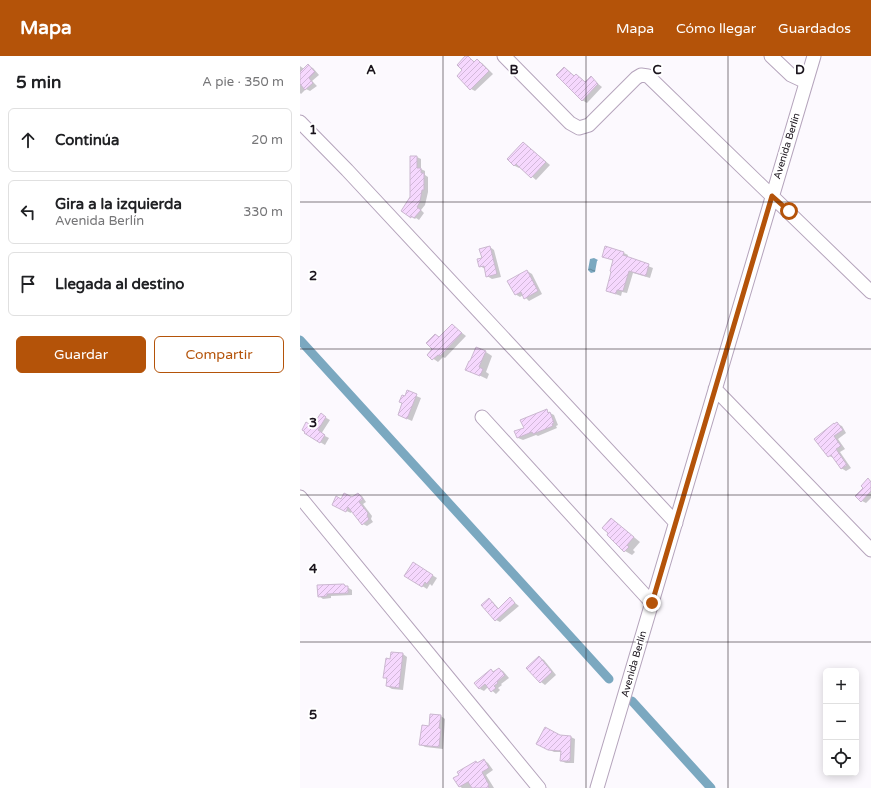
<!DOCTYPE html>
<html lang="es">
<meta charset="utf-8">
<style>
body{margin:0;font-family:"Varela Round",sans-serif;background:#f2f2f2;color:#202124}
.controls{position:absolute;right:12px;bottom:12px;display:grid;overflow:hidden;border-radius:6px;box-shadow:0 2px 10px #0003}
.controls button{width:36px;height:36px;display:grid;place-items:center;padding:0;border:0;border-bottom:1px solid #e0e0e0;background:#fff;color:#202124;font:20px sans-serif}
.stop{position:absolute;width:12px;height:12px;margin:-9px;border:3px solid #b45309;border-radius:50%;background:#fff}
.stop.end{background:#b45309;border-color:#fff;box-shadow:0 1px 4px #0008}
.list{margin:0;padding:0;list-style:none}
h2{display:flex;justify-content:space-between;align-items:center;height:52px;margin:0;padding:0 16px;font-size:17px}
h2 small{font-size:13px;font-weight:400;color:#757577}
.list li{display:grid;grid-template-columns:26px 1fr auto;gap:12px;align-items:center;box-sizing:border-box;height:64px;margin:0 8px 8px;padding:0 8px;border:1px solid #e0e0e0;border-radius:6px}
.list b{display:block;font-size:15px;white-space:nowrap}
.list p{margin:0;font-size:13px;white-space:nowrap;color:#757577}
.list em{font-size:13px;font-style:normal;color:#757577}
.actions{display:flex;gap:8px;padding:12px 16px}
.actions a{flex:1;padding:9px 0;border:1px solid #b45309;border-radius:6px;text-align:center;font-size:14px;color:#b45309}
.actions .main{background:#b45309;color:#fff}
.icon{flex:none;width:22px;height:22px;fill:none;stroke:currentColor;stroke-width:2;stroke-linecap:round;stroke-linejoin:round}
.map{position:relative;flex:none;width:571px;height:732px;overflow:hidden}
header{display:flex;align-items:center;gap:24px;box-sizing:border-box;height:56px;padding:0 20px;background:#b45309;color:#fff}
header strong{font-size:19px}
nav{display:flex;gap:22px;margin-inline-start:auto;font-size:14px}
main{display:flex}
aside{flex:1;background:#fff}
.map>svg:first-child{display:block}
.water{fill:url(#water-ripples)}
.shadow{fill:#0003}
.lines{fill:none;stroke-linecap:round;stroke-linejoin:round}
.canal{stroke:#7ba8c0;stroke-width:9}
.building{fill:url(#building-hatch);stroke:#cbb8d0}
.minor-casing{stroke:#b5a4bc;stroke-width:15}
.minor{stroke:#fff;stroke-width:13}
.route{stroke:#b45309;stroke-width:5}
.grid{fill:none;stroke:#1a141c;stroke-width:1;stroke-opacity:0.55}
.labels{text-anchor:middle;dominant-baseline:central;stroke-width:4;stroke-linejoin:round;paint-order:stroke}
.street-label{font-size:10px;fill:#1a141c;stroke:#fff}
.grid-label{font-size:13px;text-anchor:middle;font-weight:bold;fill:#1a141c;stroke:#fff;stroke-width:4;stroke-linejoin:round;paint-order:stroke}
</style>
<header>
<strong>Mapa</strong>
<nav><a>Mapa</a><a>Cómo llegar</a><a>Guardados</a></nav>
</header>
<main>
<aside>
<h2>5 min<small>A pie · 350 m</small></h2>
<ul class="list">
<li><svg class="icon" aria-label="ahead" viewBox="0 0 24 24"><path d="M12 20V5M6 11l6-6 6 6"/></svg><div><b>Continúa</b></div><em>20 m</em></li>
<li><svg class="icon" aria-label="left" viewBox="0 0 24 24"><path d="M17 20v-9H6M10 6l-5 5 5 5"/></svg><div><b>Gira a la izquierda</b><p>Avenida Berlín</p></div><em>330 m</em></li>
<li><svg class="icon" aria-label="arrive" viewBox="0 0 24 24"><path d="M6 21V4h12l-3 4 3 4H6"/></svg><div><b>Llegada al destino</b></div></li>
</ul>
<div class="actions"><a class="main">Guardar</a><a>Compartir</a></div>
</aside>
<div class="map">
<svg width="571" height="732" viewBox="0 0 571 732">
<defs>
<pattern id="water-ripples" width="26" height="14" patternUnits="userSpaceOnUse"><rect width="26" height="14" fill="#7ba8c0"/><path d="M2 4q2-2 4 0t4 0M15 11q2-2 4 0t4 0" fill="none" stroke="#64889b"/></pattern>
<pattern id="building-hatch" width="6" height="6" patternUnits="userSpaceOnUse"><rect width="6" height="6" fill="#f6d8fe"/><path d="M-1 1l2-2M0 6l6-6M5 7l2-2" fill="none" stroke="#d2b8d9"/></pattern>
</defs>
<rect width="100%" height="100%" fill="#fcf9fe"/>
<!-- water -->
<path class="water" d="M294 202 298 204 297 205 295 216 291 217 288 214 290 203Z"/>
<!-- shadow -->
<path class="shadow" d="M167 0 175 6 177 5 182 7 193 18 175 35 171 33 163 14Z
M0 10 4 13 8 10 13 12 19 19 12 25 17 30 10 35 6 33 1 38 0 37Z
M264 12 275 20 276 19 281 22 286 27 291 22 302 31 287 47 282 44Z
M224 87 250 109 236 124 221 111 219 112 215 110 209 103Z
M117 101 121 103V113L125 115V119L128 121V136L125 149 121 154 124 157 119 164 116 162 115 163 102 154 111 142Z
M190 191 194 194 201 221 192 223 187 220 185 213 180 210Z
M324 197 328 199 327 202 353 212 350 222 333 217 327 237 322 236 321 240 307 235 314 205 303 200Z
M227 215 232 218 242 238 229 245 223 239 220 241 215 238Z
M152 269 166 280 145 302 143 301 138 306 128 299 140 282Z
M186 296 192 300 186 316 189 318 187 323 166 313Z
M107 336 121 342 112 365 103 361Z
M246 355 254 359 258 369 256 370 257 372 238 380 236 379 223 384 218 382 216 376 225 372Z
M21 359 30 364 21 378 29 382 25 389 5 377 13 371Z
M537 368 542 370 546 377 538 383 545 393 540 396 551 412 546 415 541 412 534 402 529 400Z
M568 424 571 425V442L566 447 562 445Z
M58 438 62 440 66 446 63 448 72 460 71 463 73 466 67 470 63 468 52 454 51 457 38 451 41 444 52 442Z
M311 464 318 468 340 486 333 494 335 496 332 499 325 495 308 479Z
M117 510 137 522 132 530 130 528 127 533 105 519Z
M44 529 52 534V539L31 540V542L23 543 19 540Z
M189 543 193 546 199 553 210 543 219 550 200 566 196 564Z
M103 598 107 601 103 634 92 633 87 630 88 624 84 621 91 604Z
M239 601 244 604 256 619 245 629 241 626 228 612Z
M199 613 203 615 209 622 201 628 202 629 198 632 200 634 196 638 188 631 184 635 180 633 191 614 195 617Z
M141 660 145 663 143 693 125 691 120 688 130 671Z
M260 680 271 681 275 683 274 707H266L261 705 262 696H254L238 688Z
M184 704 188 707 193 714 186 719 194 732H162L159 730 178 708Z"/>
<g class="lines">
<!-- canal -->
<path class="canal" d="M0 284 309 623
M332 645 411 732"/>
</g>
<!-- building -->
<path class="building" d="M165 0H168L174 6 177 3 189 15 170 34 157 20 162 14 157 9Z
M8 8 15 16 9 22 13 27 5 34 0 28V16Z
M264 11 274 20 276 18 285 26 291 20 298 28 282 45 256 19Z
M223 86 246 106 231 122 216 108 214 110 207 103Z
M110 100H117V112H121V117H124V134H122L120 146 117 151 121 154 114 162 111 160V162L101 155 110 141Z
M190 190 197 218 186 221 184 210 179 211 177 203 182 202 179 193Z
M305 190 324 196 323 199 349 208 346 220 329 215 323 235 317 234 316 238 306 235 311 216 310 215 313 204 302 201Z
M227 214 238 235 224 243 221 236 215 239 207 225Z
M152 268 162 277 140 300 138 299 132 304 127 299 132 293 126 287 135 278 139 281Z
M176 291 186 295 179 311 183 313 180 320 165 314 169 305H170Z
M107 334 117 338 107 363 98 359 102 347 99 346 102 339 105 340Z
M247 353 248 357 250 356 254 367 252 368 253 370 233 378 232 376 217 382 214 375 224 372 220 364Z
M21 357 26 361 18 374 25 379 20 387 4 377 5 376 2 374 6 366 12 370Z
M537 366 543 374 534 380 541 390 536 393 547 409 541 413 531 399 528 401 514 383 534 367V368Z
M568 422 571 426V435L561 446 555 440 563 432 561 430Z
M44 437 52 441 58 437 63 443 59 446 68 457 67 460 69 463 62 469 48 451 46 456 32 449 36 440 41 443Z
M311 462 334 481 327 489 329 491 324 496 307 479 308 477 302 472Z
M113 506 133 519 127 528 125 526 122 531 104 520Z
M44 528 45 530H48V537L27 538V540L18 541 17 529Z
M210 541 215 547 195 565 181 549 189 542 198 553Z
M91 596 103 597 99 632 86 630 87 622H83L86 602 90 603Z
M239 600 252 616 240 627 226 612Z
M199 612 205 619 197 626 198 627 194 630 196 632 191 636 185 628 179 633 174 627 191 613 193 616Z
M130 658 141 659 139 672 141 673 139 691 119 689 122 669 129 670Z
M245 671 260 679 271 680 270 705H260L261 695 248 694 236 688Z
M184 703 189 712 182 716 189 729H188L189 732H172L168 726 159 731 153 722 159 719 157 716 176 705 177 707Z"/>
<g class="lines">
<!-- minor casing -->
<g class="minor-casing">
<path id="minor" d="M204 0 270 67 279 72 289 69 336 22 341 19 348 20 571 236
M471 0 491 19 506 26
M0 66 47 114 376 467
M415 333 571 494
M182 361 352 547
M0 441 239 732
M297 732 514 0"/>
</g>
<!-- minor -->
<use href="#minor" class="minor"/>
</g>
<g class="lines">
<!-- route -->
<path class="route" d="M352 547 472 140 489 155"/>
</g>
<!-- grid -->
<path class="grid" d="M143 0V732M286 0V732M428 0V732M0 146H571M0 293H571M0 439H571M0 586H571"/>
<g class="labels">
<!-- street labels -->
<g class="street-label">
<text transform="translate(487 90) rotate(-73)">Avenida Berlín</text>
<text transform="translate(334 608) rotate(-74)">Avenida Berlín</text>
</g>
</g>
<g class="grid-label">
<text x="71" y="18">A</text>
<text x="214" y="18">B</text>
<text x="357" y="18">C</text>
<text x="500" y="18">D</text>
<text x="13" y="78">1</text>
<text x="13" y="224">2</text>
<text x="13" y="371">3</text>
<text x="13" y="517">4</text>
<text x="13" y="663">5</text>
</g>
</svg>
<div class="controls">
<button>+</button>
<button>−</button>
<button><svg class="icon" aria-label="locate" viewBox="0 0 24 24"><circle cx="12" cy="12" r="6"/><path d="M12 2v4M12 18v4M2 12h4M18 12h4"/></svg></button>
</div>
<div class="stop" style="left:489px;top:155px"></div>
<div class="stop end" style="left:352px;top:547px"></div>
</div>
</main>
